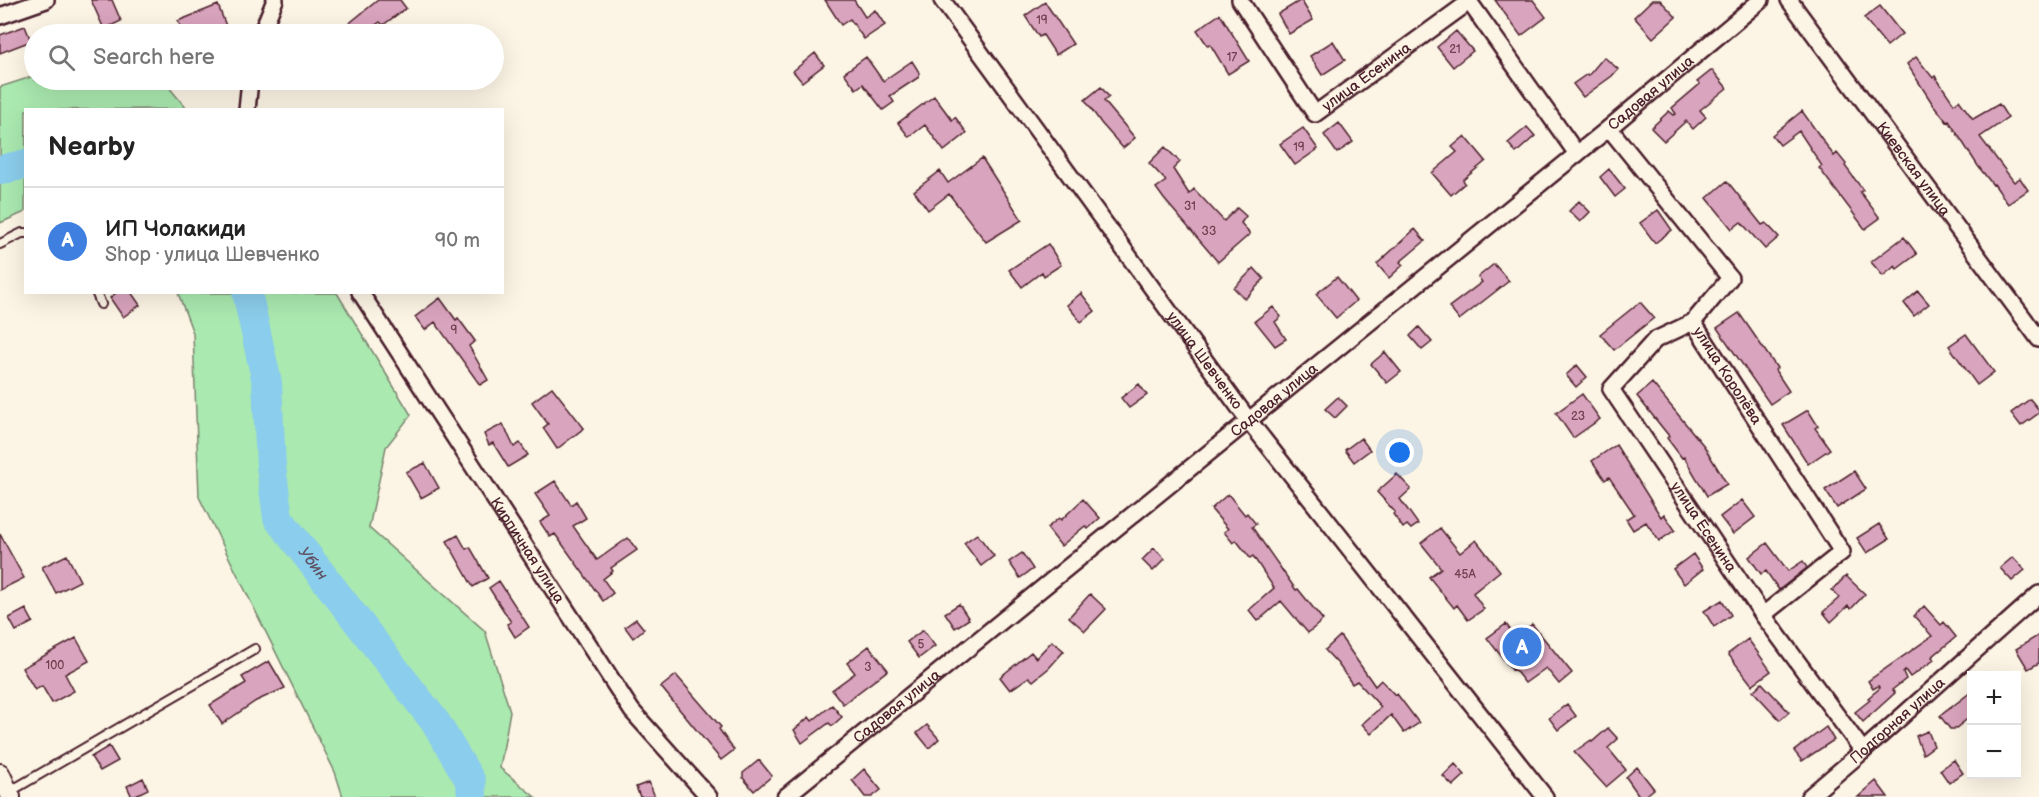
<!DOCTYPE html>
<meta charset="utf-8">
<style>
body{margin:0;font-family:"Balsamiq Sans",sans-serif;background:#f6f6f6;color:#222}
.controls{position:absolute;right:18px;bottom:18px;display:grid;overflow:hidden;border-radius:0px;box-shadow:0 6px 24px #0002}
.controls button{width:54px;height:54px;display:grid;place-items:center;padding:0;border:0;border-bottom:2px solid #e0e0e0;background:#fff;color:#222;font:30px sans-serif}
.you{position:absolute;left:1400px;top:453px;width:21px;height:21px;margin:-15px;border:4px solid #fff;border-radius:50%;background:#1a73e8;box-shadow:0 0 0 9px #1a73e833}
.badge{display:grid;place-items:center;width:39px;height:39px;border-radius:50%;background:#0b8043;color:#fff;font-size:20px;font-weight:700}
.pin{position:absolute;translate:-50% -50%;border:3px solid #fff;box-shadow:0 2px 6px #0006}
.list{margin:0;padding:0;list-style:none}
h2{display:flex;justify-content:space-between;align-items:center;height:78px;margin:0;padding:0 24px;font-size:26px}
h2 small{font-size:20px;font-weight:400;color:#767676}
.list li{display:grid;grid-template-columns:39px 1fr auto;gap:18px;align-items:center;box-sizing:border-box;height:108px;padding:0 24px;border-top:2px solid #e0e0e0}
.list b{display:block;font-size:22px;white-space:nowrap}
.list p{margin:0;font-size:20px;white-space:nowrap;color:#767676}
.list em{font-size:20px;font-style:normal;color:#767676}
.icon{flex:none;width:33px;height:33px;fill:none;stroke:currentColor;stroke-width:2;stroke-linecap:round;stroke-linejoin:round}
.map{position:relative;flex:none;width:2039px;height:797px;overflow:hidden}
.search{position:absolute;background:#fff;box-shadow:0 6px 24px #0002;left:24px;top:24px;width:480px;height:66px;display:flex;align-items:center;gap:15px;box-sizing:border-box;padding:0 21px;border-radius:33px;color:#767676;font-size:22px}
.panel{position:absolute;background:#fff;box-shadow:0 6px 24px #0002;left:24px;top:108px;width:480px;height:186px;border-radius:0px}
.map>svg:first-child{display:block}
.green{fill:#aae9b0;stroke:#7a846e;stroke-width:1.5}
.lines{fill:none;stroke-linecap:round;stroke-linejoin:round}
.river{stroke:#8bcdec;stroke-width:30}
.building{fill:#d9a4bd;stroke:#4a1f2b;stroke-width:1.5}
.service-casing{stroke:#4a1f2b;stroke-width:12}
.minor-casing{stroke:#4a1f2b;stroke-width:20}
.tertiary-casing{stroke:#4a1f2b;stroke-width:22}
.service{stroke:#fcf5e5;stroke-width:8}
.minor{stroke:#fcf5e5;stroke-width:15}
.tertiary{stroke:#fcf5e5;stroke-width:18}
.labels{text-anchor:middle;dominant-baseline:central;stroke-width:6;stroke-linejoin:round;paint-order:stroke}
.number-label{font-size:12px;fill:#6e4050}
.street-label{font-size:15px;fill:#4a1f2b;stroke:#fcf5e5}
.water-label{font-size:16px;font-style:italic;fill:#5e5365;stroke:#fcf5e5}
</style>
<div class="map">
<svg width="2039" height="797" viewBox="0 0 2039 797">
<rect width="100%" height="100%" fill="#fcf5e5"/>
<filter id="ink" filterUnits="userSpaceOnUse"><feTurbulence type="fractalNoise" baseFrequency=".0167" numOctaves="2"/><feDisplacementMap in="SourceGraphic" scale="12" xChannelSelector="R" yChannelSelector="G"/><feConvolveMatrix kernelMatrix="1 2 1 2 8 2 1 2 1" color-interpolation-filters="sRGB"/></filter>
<g filter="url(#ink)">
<!-- green -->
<path class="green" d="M34 76V80H163L187 109 26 110 25 212 0 223V87Z
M178 293H337L411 415 386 447 369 528 485 631 510 711 500 768 535 797H343L335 772 199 497 193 333Z"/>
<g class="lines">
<!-- river -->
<g class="river">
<path d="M0 170 26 164"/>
<path id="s1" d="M247 292 267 383 271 466 278 518 436 723 471 782 472 797"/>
</g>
</g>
<!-- building -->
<path class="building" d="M91 0H112L121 21 104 29Z
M378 0H400L406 8 383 25 380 22 363 34H336Z
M825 0H854L865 17 875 10 885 25 864 39 850 19 841 25Z
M1301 0 1313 20 1289 34 1278 14Z
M1495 0H1533L1546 17 1521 36Z
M1652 0H1660L1676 17 1653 38 1634 17Z
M1045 2 1073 44 1056 55 1043 35 1039 37 1025 16Z
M218 5 226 26 204 34H184L178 21Z
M1880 6 1902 34 1887 46 1864 18Z
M1220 14 1249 61 1228 74 1210 44 1208 46 1197 30Z
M25 26 31 41 0 53V35Z
M1456 31 1473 51 1453 67 1437 47Z
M1333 41 1345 60 1322 75 1310 56Z
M815 53 824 65 802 82 793 71Z
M866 57 883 81 912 61 919 72V77L890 96 894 102 883 110 863 84 856 89 844 73Z
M1604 57 1618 69 1612 76 1583 97 1573 84 1587 74 1588 76Z
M1916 57 1933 78 1935 76 1954 104 1959 100 1973 119 1999 104 2008 118 1980 137 2014 182 2020 178 2028 190 2008 204 1994 184 1993 185 1978 166 1949 121 1947 122 1932 103 1907 64Z
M1712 70 1727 88 1700 110 1706 117 1693 129 1686 121 1664 141 1651 128 1669 111 1674 115 1676 114 1672 108 1700 84 1697 82Z
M1101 87 1109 97 1104 101 1135 138 1123 148 1101 123 1085 100Z
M934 96 952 120 955 117 967 133 944 151 925 125 909 137 898 123Z
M1802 111 1834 156 1837 153 1846 164 1845 166 1863 190 1860 192 1880 218 1865 229 1819 168 1822 166 1799 131 1780 145 1772 135Z
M1339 123 1353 142 1337 153 1324 135Z
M1527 127 1535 136 1516 153 1508 143Z
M1303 128 1318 149 1295 165 1280 144Z
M1465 136 1486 161 1463 180 1465 183 1451 195 1432 173 1457 152 1452 147Z
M1165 147 1180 162 1173 169 1189 194 1194 189 1224 221 1237 208 1246 216 1241 223 1250 234 1218 262 1164 199 1156 188 1166 181 1149 163Z
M982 158 1022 220 986 242 949 194 928 210 914 191 940 171 948 183Z
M1609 169 1625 189 1615 197 1600 177Z
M1727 181 1762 225 1766 223 1779 237 1765 249 1741 222 1732 229 1707 198Z
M1579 201 1590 212 1580 222 1569 211Z
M1658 210 1672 230 1655 243 1640 223Z
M1415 229 1425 241 1400 262 1403 265 1389 278 1377 264Z
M1904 237 1917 254 1897 269 1895 266 1883 276 1871 262Z
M1048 244 1061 265 1044 276 1042 272 1022 287 1009 270Z
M1494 264 1509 281 1459 320 1449 307 1482 282 1478 277Z
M1254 268 1264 279 1245 299 1234 288Z
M1337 277 1356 301 1336 318 1316 294Z
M1918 291 1929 304 1914 316 1904 303Z
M117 292H131L140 305 123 317 110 298Z
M1081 293 1095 311 1081 322 1067 305Z
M440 298 456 320 458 318 475 341 469 346 488 380 480 385 435 322 425 330 415 317Z
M1640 302 1654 318 1614 350 1600 334Z
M1273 307 1281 317 1275 322 1286 339 1275 346 1255 321Z
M1739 313 1777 368 1775 370 1789 391 1770 404 1717 328Z
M1419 327 1432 342 1422 350 1410 336Z
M1966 334 1994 372 1977 385 1949 346Z
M1385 352 1401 372 1387 383 1371 364Z
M1577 365 1587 377 1576 387 1566 375Z
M1652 383 1704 446 1727 484 1707 496 1684 457 1682 458 1667 438 1669 436 1637 396Z
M1139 384 1147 395 1129 408 1121 398Z
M552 387 584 428 557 449 543 428 548 424 532 402Z
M1582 394 1600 419 1573 438 1556 413Z
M1338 397 1347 406 1335 418 1325 409Z
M2030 399 2039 410V413L2021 426 2011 413Z
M1808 410 1818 426 1815 428 1830 449 1808 464 1783 425Z
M503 424 514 447 520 443 528 455 508 467 493 443 489 445 484 434Z
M1361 438 1370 450 1354 462 1345 450Z
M1616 445 1661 517 1664 514 1675 530 1659 541 1646 522 1633 530 1626 519 1634 514 1609 477 1605 480 1592 461Z
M425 463 439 488 421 498 406 472Z
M1854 471 1866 489 1837 508 1825 490Z
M1397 474 1411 489 1400 499 1418 524 1411 529 1407 525 1403 528 1393 514 1395 512 1377 492Z
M555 481 571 505 576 501 586 518 573 526 597 560 628 538 637 550 611 568 613 571 603 579 613 593 603 601 555 534 550 537 540 522 550 516 535 494Z
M1228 494 1245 515 1247 513 1256 524 1252 527 1296 590 1298 589 1323 620 1308 633 1281 601 1258 621 1249 610 1274 588 1253 556 1250 558 1236 540 1233 543 1224 532 1228 529 1211 509Z
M1083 499 1100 518 1088 529 1085 526 1061 546 1047 528 1059 518 1061 520Z
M1742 500 1755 517 1733 534 1720 517Z
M1879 524 1889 539 1867 553 1857 538Z
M1440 528 1460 553 1476 540 1500 571 1473 593 1484 609 1468 620 1457 605 1454 608 1429 577 1441 568 1421 543Z
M0 534 24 578 0 590Z
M977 534 994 556 981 566 964 543Z
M458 535 466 549 470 547 488 578 473 587 447 541Z
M1767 543 1788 571 1803 561 1807 568 1779 590 1766 571 1761 574 1749 557Z
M1154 548 1165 559 1153 571 1142 560Z
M1022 553 1033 569 1020 578 1009 562Z
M1693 554 1703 569 1684 584 1673 569Z
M67 555 80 581 56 593 42 567Z
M2013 557 2025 570 2012 581 2000 568Z
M1846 576 1865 594 1851 609 1848 606 1831 622 1823 612 1839 598 1832 590Z
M499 581 529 627 515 637 507 624 511 622 489 588Z
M1090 594 1106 609 1085 631 1069 617Z
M1722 600 1731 615 1714 627 1704 611Z
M959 604 969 619 955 628 945 613Z
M1924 606 1941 625 1944 622 1956 637 1932 657 1934 660 1910 677 1905 670 1903 672 1906 679 1892 690 1895 693 1863 722 1855 712 1870 700 1868 698 1880 688 1878 686 1873 689 1868 681 1932 636 1914 616Z
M26 609 33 622 16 631 9 618Z
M636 619 644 629 633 638 625 627Z
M1506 624 1516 638 1532 624 1572 673 1559 684 1546 668 1525 683 1514 669 1512 670 1487 638Z
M923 630 935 646 919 658 907 642Z
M2039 635V663L2028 669 2016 649Z
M1340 636 1375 686 1381 680 1395 695 1397 694 1419 723 1404 733 1391 715 1371 734 1362 724 1381 707 1357 681 1352 684 1338 664 1325 650Z
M76 638 89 661 65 674 74 691 52 703 42 686 35 690 22 668Z
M1748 639 1771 671 1752 685 1728 654Z
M1052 641 1064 651 1049 668 1033 681 1029 677 1010 690 1000 677 1031 652 1036 658Z
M869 646 888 670 843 704 832 690 855 673 847 663Z
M269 661 285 688 256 701 222 724 210 705 246 683 242 677Z
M676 675 721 727 719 729 734 750 721 760 661 687Z
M1762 683 1789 712 1780 720 1753 691Z
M1971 692V716L1955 729H1950L1940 716Z
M1567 704 1576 716 1558 730 1549 718Z
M832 705 842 717 832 726 829 723 802 743 794 730 809 717 812 721Z
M927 725 939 739 929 748 917 733Z
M1826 727 1834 740 1802 761 1794 751Z
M1608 728 1618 739 1608 748 1626 770 1606 787 1574 752 1591 740 1592 742Z
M1928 731 1934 746 1923 754 1916 736Z
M109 746 118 761 100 771 91 757Z
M759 760 772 776 754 791 743 778V773Z
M1954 760 1963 773 1949 783 1940 770Z
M1455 764 1465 775 1453 786 1443 776Z
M1637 767 1654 789 1644 797H1640L1626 777Z
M864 769 881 790 872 797H865L852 780Z
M143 778 148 789 132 797 127 786Z
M1876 781 1888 797H1858Z
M649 782 655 797H640L636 787Z"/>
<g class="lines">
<!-- service casing -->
<g class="service-casing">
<path id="service" d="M0 244 22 233H26
M96 292 101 304
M9 792 255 649"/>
</g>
<!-- minor casing -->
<g class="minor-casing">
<g id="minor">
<path id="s2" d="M942 0 1249 421 1545 797"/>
<path id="s3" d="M1240 0 1315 114 1469 2"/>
<path d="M1468 0 1577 154"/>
<path id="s4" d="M1789 0 2039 339"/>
<path d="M0 16 46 0"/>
<path d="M261 34 275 0"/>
<path d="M247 110 250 80"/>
<path id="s5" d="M1609 128 1730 278 1693 322 1842 552 1763 615"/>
<path id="s6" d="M360 292 632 711 709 797"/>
<path id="s7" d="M1693 322 1655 340 1611 389 1763 615 1863 751"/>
<path id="s8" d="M785 797 1609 128 1761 0"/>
<path id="s9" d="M1809 797 1863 751 2039 594"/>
</g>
</g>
<!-- tertiary casing -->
<g class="tertiary-casing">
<path id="tertiary" d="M0 773 11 797"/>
</g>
<!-- service -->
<use href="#service" class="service"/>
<!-- minor -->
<use href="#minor" class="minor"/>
<!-- tertiary -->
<use href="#tertiary" class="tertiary"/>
</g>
</g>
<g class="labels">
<!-- number labels -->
<g class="number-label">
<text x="1042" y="20">19</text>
<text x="1455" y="49">21</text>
<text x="1232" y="57">17</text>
<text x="1299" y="147">19</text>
<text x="1190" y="206">31</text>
<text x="1209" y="231">33</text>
<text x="454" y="330">9</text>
<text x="1578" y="416">23</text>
<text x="1465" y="574">45А</text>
<text x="921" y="644">5</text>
<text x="55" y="665">100</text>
<text x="868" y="667">3</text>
</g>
<!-- street labels -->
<g class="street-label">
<text stroke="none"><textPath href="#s3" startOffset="200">улица Есенина</textPath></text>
<text stroke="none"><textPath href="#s8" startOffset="1116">Садовая улица</textPath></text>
<text stroke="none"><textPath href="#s4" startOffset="210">Киевская улица</textPath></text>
<text stroke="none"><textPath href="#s2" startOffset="446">улица Шевченко</textPath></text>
<text stroke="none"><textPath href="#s5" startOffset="314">улица Королёва</textPath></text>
<text stroke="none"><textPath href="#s8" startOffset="630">Садовая улица</textPath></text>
<text stroke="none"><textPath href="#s7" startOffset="274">улица Есенина</textPath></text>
<text stroke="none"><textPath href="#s6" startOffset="308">Кирпичная улица</textPath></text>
<text stroke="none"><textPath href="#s8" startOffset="144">Садовая улица</textPath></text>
<text stroke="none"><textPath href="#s9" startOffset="117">Подгорная улица</textPath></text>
</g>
<!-- water labels -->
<g class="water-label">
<text stroke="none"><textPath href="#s1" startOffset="286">Убин</textPath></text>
</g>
</g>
</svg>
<div class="controls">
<button>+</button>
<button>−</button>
</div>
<div class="you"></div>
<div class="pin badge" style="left:1522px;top:647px;background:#3f7fe0">A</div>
<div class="search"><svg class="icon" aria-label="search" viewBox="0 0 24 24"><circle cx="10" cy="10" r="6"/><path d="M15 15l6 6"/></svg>Search here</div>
<section class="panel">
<h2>Nearby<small></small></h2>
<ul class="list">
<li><span class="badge" style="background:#3f7fe0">A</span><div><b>ИП Чолакиди</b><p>Shop · улица Шевченко</p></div><em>90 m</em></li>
</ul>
</section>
</div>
